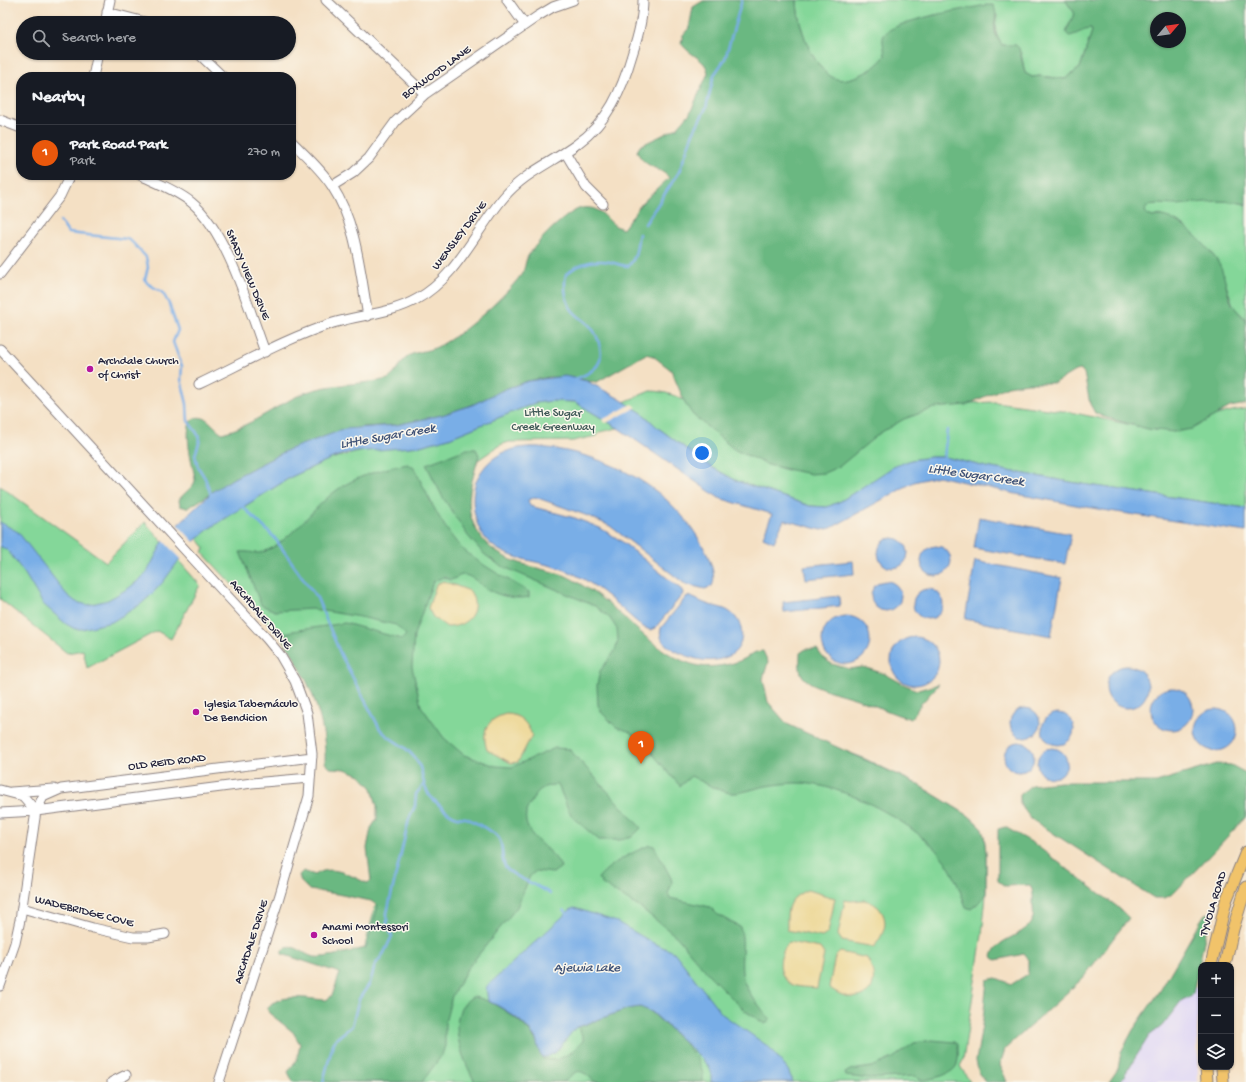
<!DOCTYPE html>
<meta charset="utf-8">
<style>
body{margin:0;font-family:"Gochi Hand",sans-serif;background:#20242c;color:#f1f3f6}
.controls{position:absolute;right:12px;bottom:12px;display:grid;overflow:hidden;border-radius:8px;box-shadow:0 1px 3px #0004}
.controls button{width:36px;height:36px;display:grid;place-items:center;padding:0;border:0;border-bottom:1px solid #363941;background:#171b24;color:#f1f3f6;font:20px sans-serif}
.compass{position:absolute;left:1150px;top:12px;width:36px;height:36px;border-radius:50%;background:#171b24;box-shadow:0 1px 3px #0004;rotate:61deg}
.you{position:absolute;left:702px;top:453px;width:14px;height:14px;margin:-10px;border:3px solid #fff;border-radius:50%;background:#1a73e8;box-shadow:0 0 0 6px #1a73e833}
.badge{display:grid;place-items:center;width:26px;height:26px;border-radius:50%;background:#ea580c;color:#fff;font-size:13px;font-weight:700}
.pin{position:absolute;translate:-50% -33px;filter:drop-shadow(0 1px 2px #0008)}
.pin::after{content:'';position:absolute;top:21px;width:14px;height:12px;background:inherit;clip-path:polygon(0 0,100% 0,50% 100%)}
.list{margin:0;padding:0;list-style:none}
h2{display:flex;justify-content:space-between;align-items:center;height:52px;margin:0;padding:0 16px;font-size:17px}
h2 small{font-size:13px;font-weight:400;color:#9ea1a6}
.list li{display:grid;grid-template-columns:26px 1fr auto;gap:12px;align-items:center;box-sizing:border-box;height:56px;padding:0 16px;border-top:1px solid #363941}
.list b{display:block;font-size:15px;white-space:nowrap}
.list p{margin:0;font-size:13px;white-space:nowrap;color:#9ea1a6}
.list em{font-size:13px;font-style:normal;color:#9ea1a6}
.icon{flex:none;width:22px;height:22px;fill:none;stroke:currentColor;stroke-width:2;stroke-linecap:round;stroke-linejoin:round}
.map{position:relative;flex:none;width:1246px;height:1082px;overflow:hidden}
.search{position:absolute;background:#171b24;box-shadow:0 1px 3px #0004;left:16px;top:16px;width:280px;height:44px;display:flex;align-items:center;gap:10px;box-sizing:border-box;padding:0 14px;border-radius:22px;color:#9ea1a6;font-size:15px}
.panel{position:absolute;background:#171b24;box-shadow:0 1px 3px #0004;left:16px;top:72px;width:280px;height:108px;border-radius:16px}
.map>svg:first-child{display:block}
.built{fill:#ded5f5}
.green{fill:#84d799;stroke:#537c6a}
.forest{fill:#6bb881;stroke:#466d5e;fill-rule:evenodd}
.sand{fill:#eeda9e;stroke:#887e6c}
.water{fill:#79aee7;stroke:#4e6891}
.pier{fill:#f4e0c4}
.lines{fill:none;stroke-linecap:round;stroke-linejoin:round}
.stream{stroke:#79aee7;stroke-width:2.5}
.minor-casing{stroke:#8b8180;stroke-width:11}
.major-casing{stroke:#8b8180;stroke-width:13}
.minor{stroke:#fff;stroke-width:9}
.major{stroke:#f1c36a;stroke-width:11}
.poi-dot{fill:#b5179e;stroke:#fbf7ec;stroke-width:1.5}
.labels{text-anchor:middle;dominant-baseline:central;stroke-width:3;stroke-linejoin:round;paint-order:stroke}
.street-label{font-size:12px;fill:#22223b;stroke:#fbf7ec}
.poi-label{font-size:12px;fill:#22223b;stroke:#fbf7ec;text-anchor:start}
.park-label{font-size:12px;fill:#3f5857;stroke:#fbf7ec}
.water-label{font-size:13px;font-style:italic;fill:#405377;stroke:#fbf7ec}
</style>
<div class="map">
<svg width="1246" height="1082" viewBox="0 0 1246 1082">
<rect width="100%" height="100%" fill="#fbf7ec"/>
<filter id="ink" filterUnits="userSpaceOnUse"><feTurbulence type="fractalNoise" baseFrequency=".025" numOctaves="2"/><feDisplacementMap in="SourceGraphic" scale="8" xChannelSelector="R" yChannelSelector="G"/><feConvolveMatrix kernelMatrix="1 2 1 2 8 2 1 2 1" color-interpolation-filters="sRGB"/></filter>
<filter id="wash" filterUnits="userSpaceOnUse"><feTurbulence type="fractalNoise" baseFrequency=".012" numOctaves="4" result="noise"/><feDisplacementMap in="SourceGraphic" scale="16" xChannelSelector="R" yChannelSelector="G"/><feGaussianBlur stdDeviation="0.9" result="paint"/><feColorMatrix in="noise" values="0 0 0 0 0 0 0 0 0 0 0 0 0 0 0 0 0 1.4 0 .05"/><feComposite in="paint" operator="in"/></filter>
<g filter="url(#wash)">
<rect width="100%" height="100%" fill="#f4e0c4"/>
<!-- built -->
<path class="built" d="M1183 985 1201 988 1197 1030 1198 1082H1112Z"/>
<!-- green -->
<path class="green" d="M797 0H1065L1074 12 1073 18 1067 28 1091 29 1092 31 1080 68 1065 79 1040 76 1032 77 1025 73 1021 53 1009 46 1002 45C995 34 994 28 997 15L960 11 934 15 893 29 883 40C884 45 886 50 885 55 881 69 847 84 834 79 812 69 797 23 797 0Z
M1205 200 1236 202 1246 204V319L1234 308 1218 262 1184 226 1159 215 1153 217 1147 215 1144 210 1149 205 1156 204H1182Z
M650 391C692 391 720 432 751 455 762 463 775 467 788 470L895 417 944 404 995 402 1070 412 1155 430C1188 430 1215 411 1246 409V508L1082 484 986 467 945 457H931L911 460 841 501 827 507 810 506 737 481 708 465 657 427 642 413 624 402Z
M552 401 575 402 618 428 600 432 596 436 573 441 509 442 500 445 465 469 463 493 481 549 588 598 620 622 707 680 790 730 861 757 915 783 969 816 981 827 984 836 986 853V895L982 935 963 1060 960 1066 970 1082H329L411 771 332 627 283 639 202 552 205 548 196 537 291 477 330 459 363 451 420 446 449 438 535 403Z
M0 486 106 562 145 522 200 585 171 639 157 631 87 668 83 650 67 653 0 599Z"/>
<!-- forest -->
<path class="forest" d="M726 0H797C797 23 812 68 834 78 842 82 851 78 858 76 869 71 877 66 885 56 885 50 881 40 884 35 893 20 967 9 986 5H993C999 15 993 20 995 30 995 36 999 40 1002 45H1016L1019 48 1025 73 1032 77 1040 76 1065 79 1080 68 1092 31 1091 29C1083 29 1077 35 1069 36L1066 33C1068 25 1073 20 1074 12L1065 0H1246V204C1221 198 1202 203 1177 205 1167 205 1158 203 1149 205L1145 210 1147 215 1153 217C1173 209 1208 246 1218 262 1227 276 1225 296 1235 308 1238 312 1242 316 1246 319V404L1230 407 1192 429 1174 432 1148 429 1104 417 1095 413 1090 404 1084 373 1081 370 1075 371 1055 383H1028L1008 386 966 405 935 408 904 419 880 433 840 466 824 473 810 474 768 465 735 450 693 415 686 405 671 370 653 356 646 354 597 382 587 381 578 378 549 377 528 381 505 389 472 405 442 415 396 425 363 427 290 449 234 478 193 505 187 508 180 506 179 500C183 493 193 488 195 481 196 473 173 406 206 419 211 422 217 430 222 433 253 426 276 405 304 393 330 383 361 385 388 379 398 373 400 360 410 355 419 351 430 351 439 346 463 334 505 297 521 275 525 270 525 263 527 258 534 244 568 210 582 208 605 205 606 225 623 229L641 204 669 178C663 168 643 168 637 151L640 146 677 128 690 113 708 73C707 59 688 55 681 43L683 35 689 28 693 7 703 1ZM1156 18H1180V42H1156Z
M467 449H476L479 455C472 483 461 507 479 534 497 563 534 566 564 575 571 578 579 583 585 587 624 610 653 656 699 666 712 668 732 665 744 659 751 655 754 651 763 651L768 662 763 679 768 702 787 724 915 783 969 816 981 827 984 836 986 853V893L982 900 971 909 966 907C960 891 955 875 945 861 919 824 841 782 796 783 786 783 775 785 766 786 755 788 741 794 730 793 716 790 703 782 691 776L680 786 639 738 628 731 616 727 602 713 598 705 597 685 600 671 615 651 618 640 617 629 609 617 595 606 499 565 484 554 468 536 442 496 426 464Z
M408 464 414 468C427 493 443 531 464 550 483 567 507 578 529 592V597C516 600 499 596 487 589 480 585 471 574 462 575 458 576 455 579 451 580L443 577 433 582 414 635 412 667 421 706 444 738 464 755 496 766 512 767 555 748 569 749 641 828 632 837 620 840H599L571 816 558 785C549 784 539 788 534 797 532 802 526 808 526 814 522 837 554 849 561 867L553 873 536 871 530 876 517 907 467 969 452 996 445 1023V1046L442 1055 422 1082H293L288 1072 297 1059 300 1044 293 1032 269 1013 267 1008C281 992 307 999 326 1000L332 996 340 973 282 954V950C296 942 301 954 314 957 325 959 354 950 366 948L378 906 371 901 337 894 309 890 301 882 299 875 303 871 315 875C332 863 350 876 367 883L371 881 367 848 371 828 377 819V806L372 788 360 775 345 769 330 768 325 763C327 719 307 676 283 639L284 634 292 631 345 623 402 639 406 635 396 625 360 617 312 609 275 611 261 605 240 552C246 551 253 553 259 553 284 549 316 504 337 490 354 477 387 467 408 464Z
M806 649H817L823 658 832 664 850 669 863 667 885 674 905 685 918 690 939 684 921 704 911 719C892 714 875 705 857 699 840 693 819 690 805 679 798 673 800 661 800 653Z
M1217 764 1231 765 1246 773V817L1174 893 1165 898H1154L1031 819 1020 804V795L1031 785 1061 782H1156Z
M1005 827 1033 843 1119 908 1129 918 1083 978 1005 1049 1000 1065 1007 1082H986L979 1074 976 1061 983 1019 987 980 996 978 1012 984 1028 974V959L1024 954 996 960 992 957C996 936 1026 938 1033 918 1034 915 1033 909 1033 906 1033 898 1034 892 1030 885L1005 886 998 881V829Z
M650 845 654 846 671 878 672 882 668 894 670 898 710 907 718 915 740 927C746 944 738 964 744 982 750 997 762 1007 770 1021L765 1024 745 1011 710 976 677 937 642 909 602 884 598 878C612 862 631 853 650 845Z
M1210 913 1193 993 1189 997 1182 1000 1162 1026 1149 1036 1120 1082H1109L1118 1069 1121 1052 1133 1030 1160 991 1201 920 1205 914Z
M472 997C490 997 526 1023 535 1039 539 1045 539 1052 543 1059L557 1060 570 1053 583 1041V1037L578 1027 630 1008 641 1007 649 1010 684 1042 697 1058 703 1072V1082H595C580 1068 578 1068 564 1082H475C463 1060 443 1015 472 997Z
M932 1040 955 1042 958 1044C958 1051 959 1058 957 1064 954 1075 930 1080 920 1080L915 1076 869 1079 846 1076 845 1073 850 1070 872 1067 893 1058 914 1043Z"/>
<!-- sand -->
<path class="sand" d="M443 581 470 591C482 611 467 627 447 627L433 617 428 608 436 585Z
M506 714C519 714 527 722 532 735L518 762 511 763 487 750C481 731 487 719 506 714Z
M807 890C817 892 825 896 835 898L828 933 822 937 787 930C787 908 786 900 807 890Z
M845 900C852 902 858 900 864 900 870 901 874 904 878 907 891 921 883 935 874 947L842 941 838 935Z
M789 942 820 948 824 954 817 988C809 987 798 988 791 984 775 974 779 954 789 942Z
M840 952 867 958C887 992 857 1010 829 987L835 957Z"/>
<!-- water -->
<path class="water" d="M565 376 587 381 620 399 642 413 657 427 708 465 737 481 810 506 827 507 841 501 893 467 911 460 931 457H945L986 467 1082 484 1246 508V532L1103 510 1016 494 938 476 914 482 831 528 822 530 784 520 774 542 763 537 772 514 719 498 618 428 575 402 552 401 535 403 449 438 420 446 347 453 330 459 291 477 210 528 191 544 163 582 151 595 141 604 112 622 82 629H75L66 624 43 604 25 574 8 551 0 546V522L18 532 67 595 76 602 88 605 108 600 129 588 146 574 166 536 213 491 234 478 290 449 345 429 396 425 442 415 472 405 505 389 528 381Z
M539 447C607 453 675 488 706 552 710 560 717 578 712 586L705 589 685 584 610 526 588 516 535 497 528 500 530 506 575 518 600 528 620 540 682 590 683 594 655 628 650 630 643 627C622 610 601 587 576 575 537 554 483 568 474 510 472 497 473 484 481 472 494 452 515 446 539 447Z
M979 517 1071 534 1065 564 974 548Z
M878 553a15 15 0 1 1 30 0a15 15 0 1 1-30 0Z
M921 561a15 15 0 1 1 30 0a15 15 0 1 1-30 0Z
M853 561 854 574 806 579 804 566Z
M975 561 1062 578 1051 636 965 619Z
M871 596a15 15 0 1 1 30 0a15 15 0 1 1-30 0Z
M913 604a15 15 0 1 1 30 0a15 15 0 1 1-30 0Z
M687 596C694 597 700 602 707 604 715 607 723 607 730 612 747 624 746 652 724 658 707 664 689 658 674 650 665 645 658 639 661 628Z
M839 596 840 606 784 612 783 602Z
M822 640a24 24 0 1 1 48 0a24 24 0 1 1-48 0Z
M891 661a24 24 0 1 1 48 0a24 24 0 1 1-48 0Z
M1106 687a21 21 0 1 1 42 0a21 21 0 1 1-42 0Z
M1151 709a21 21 0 1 1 42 0a21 21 0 1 1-42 0Z
M1010 723a15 15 0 1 1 30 0a15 15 0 1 1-30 0Z
M1195 730a21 21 0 1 1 42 0a21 21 0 1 1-42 0Z
M1042 729a16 16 0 1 1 32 0a16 16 0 1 1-32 0Z
M1004 757a15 15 0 1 1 30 0a15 15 0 1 1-30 0Z
M1037 763a15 15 0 1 1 30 0a15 15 0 1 1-30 0Z
M575 908 617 922 655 944 674 952 722 1014 769 1047 788 1070 793 1082H711V1072L708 1066 695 1052 652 1012 640 1007 627 1009 575 1028 556 1052 547 1057H542C538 1052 538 1045 536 1039 527 1023 504 1008 488 1001L486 987 571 909Z"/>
<!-- pier -->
<path class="pier" d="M632 404 637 407 606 423 602 420Z
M176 523 195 543 181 560 162 539Z"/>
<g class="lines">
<!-- stream -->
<path class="stream" d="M60 221 68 233 127 239 132 242 146 257 148 267 145 279 147 283 163 293 169 304 178 330 173 342 182 366 181 379 187 404 188 421 197 433 200 440 195 455 198 467 205 478 211 495
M645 224 679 172 693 133 706 108 714 75 725 59 742 0
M576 379C583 376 590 373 595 368 606 358 599 336 590 326 584 319 575 316 570 307 565 297 564 284 566 274 579 263 593 259 610 262 616 263 621 266 628 266 638 258 636 245 639 234
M944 459 947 430
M241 505 274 537 317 598 341 655 380 729C392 743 407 744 418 763 425 775 421 790 435 801 440 806 450 815 457 817 460 818 463 817 466 818 468 818 494 833 495 834 506 843 499 858 506 868 512 877 540 885 550 894
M564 910 568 915
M323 1082 333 1044 337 1038 352 1026 359 999 370 983 375 965 384 953 392 936 387 924V913L409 819 415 806 416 794 424 784"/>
</g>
</g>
<g filter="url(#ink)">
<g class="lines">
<!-- minor casing -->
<g class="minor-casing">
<path id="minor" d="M326 0 425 94
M507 0 525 25
M107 12 149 23
M105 23 110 0
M198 53 223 77
M93 77 98 53
M0 120 21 128
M291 141C306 156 321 169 332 186 357 224 360 272 368 316
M565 152 586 187 603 204
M140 175C157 183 176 190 191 202 227 231 249 309 265 352
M332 186 353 173 369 158 396 121 425 94 538 16 553 7 573 0
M0 274 60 196 70 175
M0 349 267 639 280 655 295 681 307 713 312 754 309 796 279 898 219 1082
M199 384C243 363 287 338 333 323 362 314 391 314 417 299 456 278 476 230 504 197 524 173 553 162 577 144 608 122 622 90 632 55 638 37 643 19 643 0
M310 778 252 783 36 811 43 797 61 789 312 757
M0 790 23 796 36 811
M11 792 54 789
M0 813 36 811
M22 908 93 928 133 937H148L165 934
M0 986 15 943 20 920 36 811
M112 1082 126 1075"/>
</g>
<!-- major casing -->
<g class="major-casing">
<path id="major" d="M1211 965 1226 901 1246 852
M1225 965 1233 929 1246 887
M1206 1067 1207 1082
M1222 1067 1223 1082"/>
</g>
<!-- minor -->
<use href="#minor" class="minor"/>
<!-- major -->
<use href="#major" class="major"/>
</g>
</g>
<!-- markers -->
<g class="poi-dot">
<circle cx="90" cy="369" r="4"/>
<circle cx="196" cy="712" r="4"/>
<circle cx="314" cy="935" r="4"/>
</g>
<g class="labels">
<!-- street labels -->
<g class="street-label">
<text transform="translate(437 73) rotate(-36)">BOXWOOD LANE</text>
<text transform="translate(460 236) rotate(-53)">WENSLEY DRIVE</text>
<text transform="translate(247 275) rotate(67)">SHADY VIEW DRIVE</text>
<text transform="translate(260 615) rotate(49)">ARCHDALE DRIVE</text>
<text transform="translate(167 763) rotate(-7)">OLD REID ROAD</text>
<text transform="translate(1214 904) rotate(-73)">TYVOLA ROAD</text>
<text transform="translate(84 912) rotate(14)">WADEBRIDGE COVE</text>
<text transform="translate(252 942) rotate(-72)">ARCHDALE DRIVE</text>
</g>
<!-- poi labels -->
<g class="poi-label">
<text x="98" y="362">Archdale Church<tspan x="98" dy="14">of Christ</tspan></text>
<text x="204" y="705">Iglesia Tabernáculo<tspan x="204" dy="14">De Bendicion</tspan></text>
<text x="322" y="928">Anami Montessori<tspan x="322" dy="14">School</tspan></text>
</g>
<!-- park labels -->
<g class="park-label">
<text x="553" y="414">Little Sugar<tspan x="553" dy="14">Creek Greenway</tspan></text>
</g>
<!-- water labels -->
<g class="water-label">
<text transform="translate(388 437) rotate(-10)">Little Sugar Creek</text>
<text transform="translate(976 476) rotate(8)">Little Sugar Creek</text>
<text x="587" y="968">Ajewia Lake</text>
</g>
</g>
</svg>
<div class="controls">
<button>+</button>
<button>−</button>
<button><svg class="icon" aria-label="layers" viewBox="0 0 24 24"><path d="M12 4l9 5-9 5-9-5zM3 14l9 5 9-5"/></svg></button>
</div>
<svg class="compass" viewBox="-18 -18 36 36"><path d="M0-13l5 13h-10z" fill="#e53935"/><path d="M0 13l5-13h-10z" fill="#9ea1a6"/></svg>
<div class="you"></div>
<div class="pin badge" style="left:641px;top:764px">1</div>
<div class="search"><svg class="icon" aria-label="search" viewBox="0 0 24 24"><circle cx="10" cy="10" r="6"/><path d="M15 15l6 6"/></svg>Search here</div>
<section class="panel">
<h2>Nearby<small></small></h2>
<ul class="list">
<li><span class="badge">1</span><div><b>Park Road Park</b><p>Park</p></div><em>270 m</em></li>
</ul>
</section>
</div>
